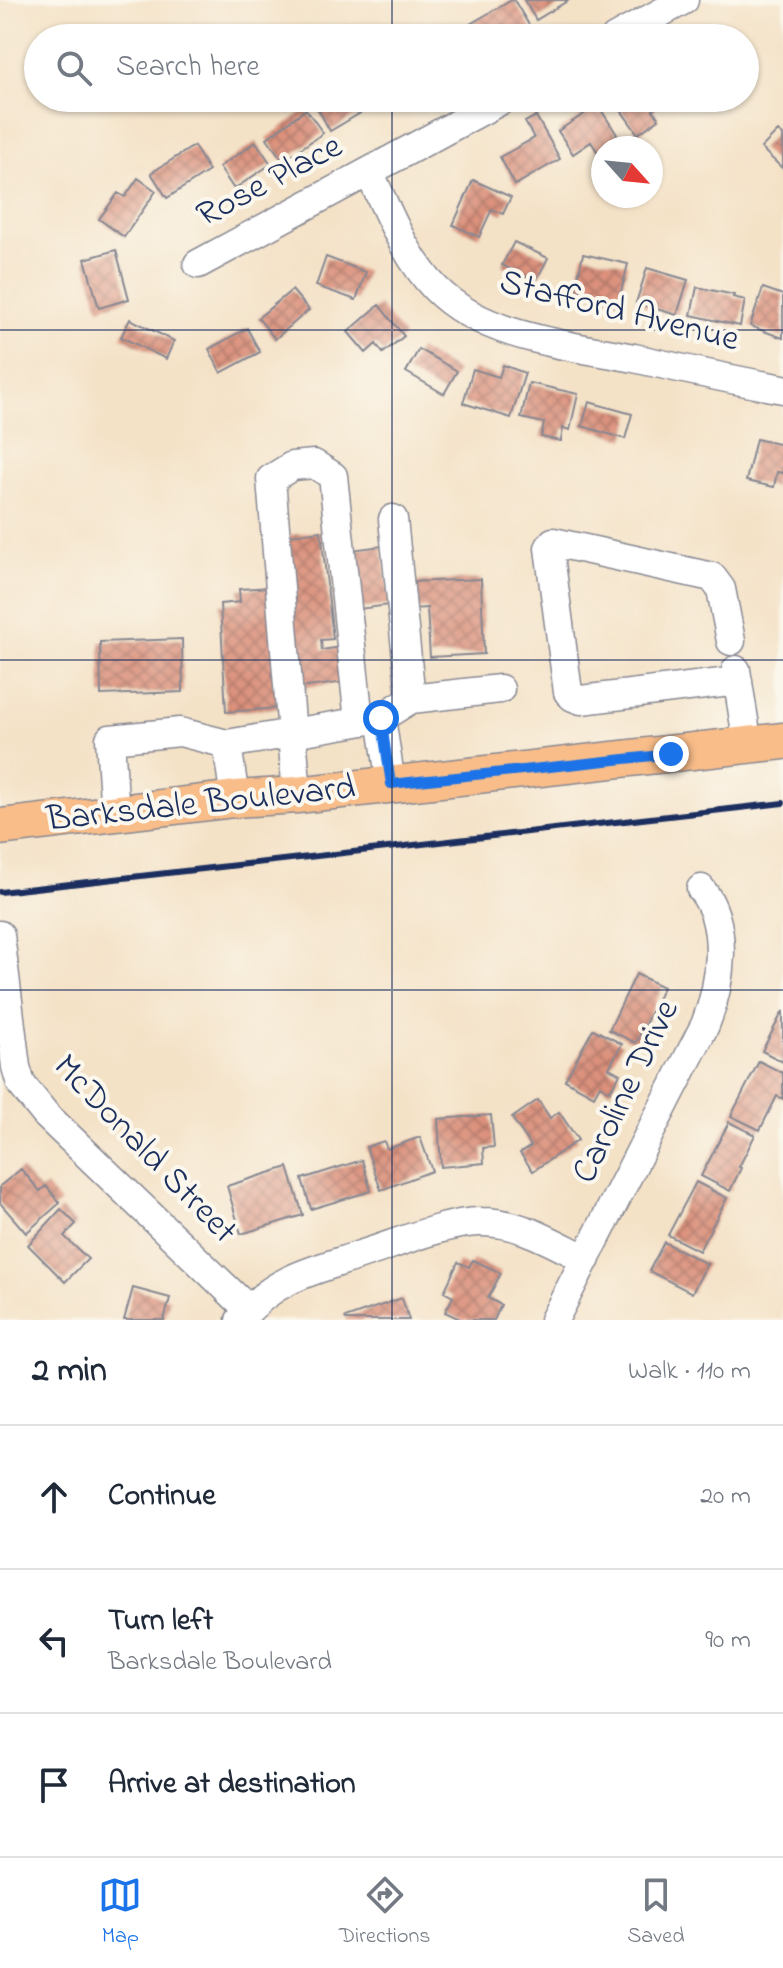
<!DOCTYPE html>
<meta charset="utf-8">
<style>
body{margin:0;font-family:"Indie Flower",sans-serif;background:#f2f2f3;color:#1f2937}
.compass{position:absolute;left:591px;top:136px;width:72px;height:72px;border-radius:50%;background:#fff;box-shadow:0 2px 6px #0004;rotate:117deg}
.stop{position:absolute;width:24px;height:24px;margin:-18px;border:6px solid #1a73e8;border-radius:50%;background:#fff}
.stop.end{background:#1a73e8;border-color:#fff;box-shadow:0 2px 8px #0008}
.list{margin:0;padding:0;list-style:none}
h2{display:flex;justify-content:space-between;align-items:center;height:104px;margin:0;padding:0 32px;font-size:34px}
h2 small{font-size:26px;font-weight:400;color:#747a83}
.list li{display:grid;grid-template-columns:52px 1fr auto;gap:24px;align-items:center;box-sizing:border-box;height:144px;padding:0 32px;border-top:2px solid #e0e1e3}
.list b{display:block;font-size:30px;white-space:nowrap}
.list p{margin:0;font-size:26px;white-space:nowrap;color:#747a83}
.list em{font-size:26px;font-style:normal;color:#747a83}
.icon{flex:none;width:44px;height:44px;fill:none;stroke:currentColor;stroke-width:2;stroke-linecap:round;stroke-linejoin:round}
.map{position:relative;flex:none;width:783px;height:1320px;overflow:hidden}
.search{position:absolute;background:#fff;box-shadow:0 2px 6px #0004;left:24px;right:24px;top:24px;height:88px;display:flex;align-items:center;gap:20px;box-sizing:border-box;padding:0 28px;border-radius:44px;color:#747a83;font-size:30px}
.sheet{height:536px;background:#fff}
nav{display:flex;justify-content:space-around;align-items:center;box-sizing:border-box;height:112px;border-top:2px solid #e0e1e3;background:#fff;font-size:22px;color:#747a83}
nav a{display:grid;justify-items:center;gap:4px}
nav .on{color:#1a73e8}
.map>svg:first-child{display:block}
.building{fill:url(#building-cross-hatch)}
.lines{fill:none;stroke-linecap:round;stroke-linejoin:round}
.minor-casing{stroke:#888892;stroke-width:31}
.major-casing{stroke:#888892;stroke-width:39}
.minor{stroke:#fff;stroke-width:28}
.major{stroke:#f9bd89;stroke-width:36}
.rail{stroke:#1b2f5e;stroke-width:6}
.route{stroke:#1a73e8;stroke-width:10}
.grid{fill:none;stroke:#1b2f5e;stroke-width:2;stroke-opacity:0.55}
.labels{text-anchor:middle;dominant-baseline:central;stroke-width:8;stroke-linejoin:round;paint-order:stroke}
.street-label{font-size:36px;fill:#1b2f5e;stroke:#fbf7ec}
</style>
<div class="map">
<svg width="783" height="1320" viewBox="0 0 783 1320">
<defs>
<pattern id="building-cross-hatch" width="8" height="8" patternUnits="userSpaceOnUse" patternTransform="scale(2)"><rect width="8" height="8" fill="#db917c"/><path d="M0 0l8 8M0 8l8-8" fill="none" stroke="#b17769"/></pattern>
</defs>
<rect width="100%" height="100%" fill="#fbf7ec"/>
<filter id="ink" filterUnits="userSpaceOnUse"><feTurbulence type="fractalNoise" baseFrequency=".0125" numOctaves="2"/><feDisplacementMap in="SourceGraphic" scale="16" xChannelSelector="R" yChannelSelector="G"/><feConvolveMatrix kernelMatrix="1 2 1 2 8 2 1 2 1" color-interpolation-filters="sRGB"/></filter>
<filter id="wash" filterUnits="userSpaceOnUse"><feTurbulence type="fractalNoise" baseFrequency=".006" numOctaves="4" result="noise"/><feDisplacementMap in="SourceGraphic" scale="32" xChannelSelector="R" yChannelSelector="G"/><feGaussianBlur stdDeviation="1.8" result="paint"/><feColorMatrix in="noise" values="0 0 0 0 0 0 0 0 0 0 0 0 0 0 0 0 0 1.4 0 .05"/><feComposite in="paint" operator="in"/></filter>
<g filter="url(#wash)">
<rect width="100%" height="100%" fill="#f4e2c7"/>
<g id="blocks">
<!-- building -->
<path class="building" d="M512 0H514L532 30 518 38H478L470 24Z
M524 0H569L536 20Z
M332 98H370L374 105 330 131 317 107Z
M621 98H661L664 102 653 110 659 119 638 134 615 102Z
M598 105 625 147 603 148V160L591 142 573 154 558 131Z
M306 109 323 133 283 161 267 138Z
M536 116 560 159 515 185 500 157 534 138 525 122Z
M778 131 783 135V169L761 148Z
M256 142 271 164 234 189 219 167Z
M194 146 209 171 167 198 151 173Z
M138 178 156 191 124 237 99 219 118 193 125 197Z
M473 180 511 197 503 214 492 209 479 237 453 225Z
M514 242 548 258 536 281 502 265Z
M116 250 129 299 99 308 85 259Z
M583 254 628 264 619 300 575 290Z
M326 257 366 272 356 300 316 286Z
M647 268 688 280 677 315 636 303Z
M697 287 734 295 733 297 745 300 740 326 691 315Z
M763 288 783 295V338L750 326Z
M292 290 309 310 275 339 258 318Z
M379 305 404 336 383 353 376 344 366 353 348 332Z
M130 319 174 341 166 359 121 337Z
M247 328 260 352 221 373 209 349Z
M419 349 457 371 444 394 406 372Z
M503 365 525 373 511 418 463 403 473 369 499 377Z
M529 383 578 394 570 430 563 428 561 441 541 437 544 423 521 418Z
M589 402 632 414 625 439 582 426Z
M756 439 783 445V473L777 472 774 487 746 481Z
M321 531 333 639 321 640 322 650 341 647 346 682 300 688 282 536Z
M382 546 390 605 359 609 351 550Z
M481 579 484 654 430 657 427 608 411 609 410 582Z
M272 587 279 708 226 712 220 604 240 602 239 589Z
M182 639 183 692 101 695 100 642Z
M636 974 663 987 636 1043 609 1030Z
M783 1011V1062L762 1051Z
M593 1029 622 1044 609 1068 620 1074 610 1091 600 1085 594 1096 565 1080Z
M759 1061 783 1073V1099L777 1096 760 1130 731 1116Z
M538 1100 550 1118 559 1112 578 1140 533 1171 520 1153 531 1146 512 1118Z
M491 1115 494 1147 483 1148 484 1163 441 1167 438 1119Z
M729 1122 755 1135 739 1167 741 1168 730 1191 701 1176Z
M420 1137 432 1171 381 1190 366 1147 384 1141 387 1149Z
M362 1160 371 1191 311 1209 302 1179Z
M288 1167 303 1215 241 1234 227 1186Z
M21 1169 40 1191 46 1186 60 1203 26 1233 0 1203V1186Z
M696 1182 727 1198 699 1251 668 1235Z
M61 1209 76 1224 64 1236 88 1259 65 1282 28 1245Z
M664 1242 707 1264 692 1293 649 1271Z
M473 1260 501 1273 488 1298 501 1305 494 1320H462L445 1312 453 1297 444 1292 458 1262 469 1267Z
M133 1288 170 1298 164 1320H124Z
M402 1298 409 1320H346L345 1318Z"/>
</g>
</g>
<g filter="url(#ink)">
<use href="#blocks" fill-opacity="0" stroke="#888892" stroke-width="2"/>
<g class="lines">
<!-- minor casing -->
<g class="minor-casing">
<path id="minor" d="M615 38 684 0
M369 172C388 211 405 257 435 288 484 338 569 345 634 358 683 369 733 380 783 389
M198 264 505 98
M393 519 411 699
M731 641 721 589 712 577 553 542 549 548 568 692 573 697 581 700 738 681
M736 670 748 745
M381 718 391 784
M227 744 381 718 411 699 500 689
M297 795 271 479 292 466 314 464 333 476 359 721
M115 814 110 739 180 732 227 744 235 799
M0 935 16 1067 21 1084 46 1115 249 1310
M240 1320C253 1304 269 1290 288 1281 311 1269 338 1263 363 1254 396 1244 449 1221 482 1222 520 1222 553 1243 586 1259
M554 1320 705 1025C721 985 730 925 701 889"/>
</g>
<!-- major casing -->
<g class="major-casing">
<path id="major" d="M0 827 235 799 297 795 783 741"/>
</g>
<!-- minor -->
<use href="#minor" class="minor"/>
<!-- major -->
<use href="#major" class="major"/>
<!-- rail -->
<path class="rail" d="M0 892 783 803"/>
</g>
</g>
<g class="lines" filter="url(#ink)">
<!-- route -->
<path class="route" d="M381 718 391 784 671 754"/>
</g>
<!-- grid -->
<path class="grid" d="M392 0V38M392 98V1320M0 330H783M0 660H783M0 990H783"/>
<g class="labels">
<!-- street labels -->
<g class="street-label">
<text transform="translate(270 182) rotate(-28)">Rose Place</text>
<text transform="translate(619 312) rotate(14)">Stafford Avenue</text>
<text transform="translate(201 805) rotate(-6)">Barksdale Boulevard</text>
<text transform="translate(627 1092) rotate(-64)">Caroline Drive</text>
<text transform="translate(144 1150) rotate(46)">McDonald Street</text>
</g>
</g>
</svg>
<svg class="compass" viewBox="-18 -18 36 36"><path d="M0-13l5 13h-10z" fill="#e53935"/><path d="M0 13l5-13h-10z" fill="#747a83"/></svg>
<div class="stop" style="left:381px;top:718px"></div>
<div class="stop end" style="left:671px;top:754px"></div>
<div class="search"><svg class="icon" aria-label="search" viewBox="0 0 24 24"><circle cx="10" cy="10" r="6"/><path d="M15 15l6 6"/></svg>Search here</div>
</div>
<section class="sheet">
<h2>2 min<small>Walk · 110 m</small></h2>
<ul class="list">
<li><svg class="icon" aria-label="ahead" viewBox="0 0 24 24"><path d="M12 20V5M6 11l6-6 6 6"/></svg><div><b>Continue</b></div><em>20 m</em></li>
<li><svg class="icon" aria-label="left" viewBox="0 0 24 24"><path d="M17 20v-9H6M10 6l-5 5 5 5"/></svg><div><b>Turn left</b><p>Barksdale Boulevard</p></div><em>90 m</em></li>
<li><svg class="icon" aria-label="arrive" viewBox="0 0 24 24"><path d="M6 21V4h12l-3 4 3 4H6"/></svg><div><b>Arrive at destination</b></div></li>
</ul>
</section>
<nav>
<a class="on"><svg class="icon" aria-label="map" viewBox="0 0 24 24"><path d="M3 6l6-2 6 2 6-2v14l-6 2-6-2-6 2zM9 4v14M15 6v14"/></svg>Map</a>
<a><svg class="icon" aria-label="directions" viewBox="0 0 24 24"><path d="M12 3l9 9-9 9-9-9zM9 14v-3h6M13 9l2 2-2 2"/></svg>Directions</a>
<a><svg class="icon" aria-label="saved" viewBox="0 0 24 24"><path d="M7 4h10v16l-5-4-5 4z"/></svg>Saved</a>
</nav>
